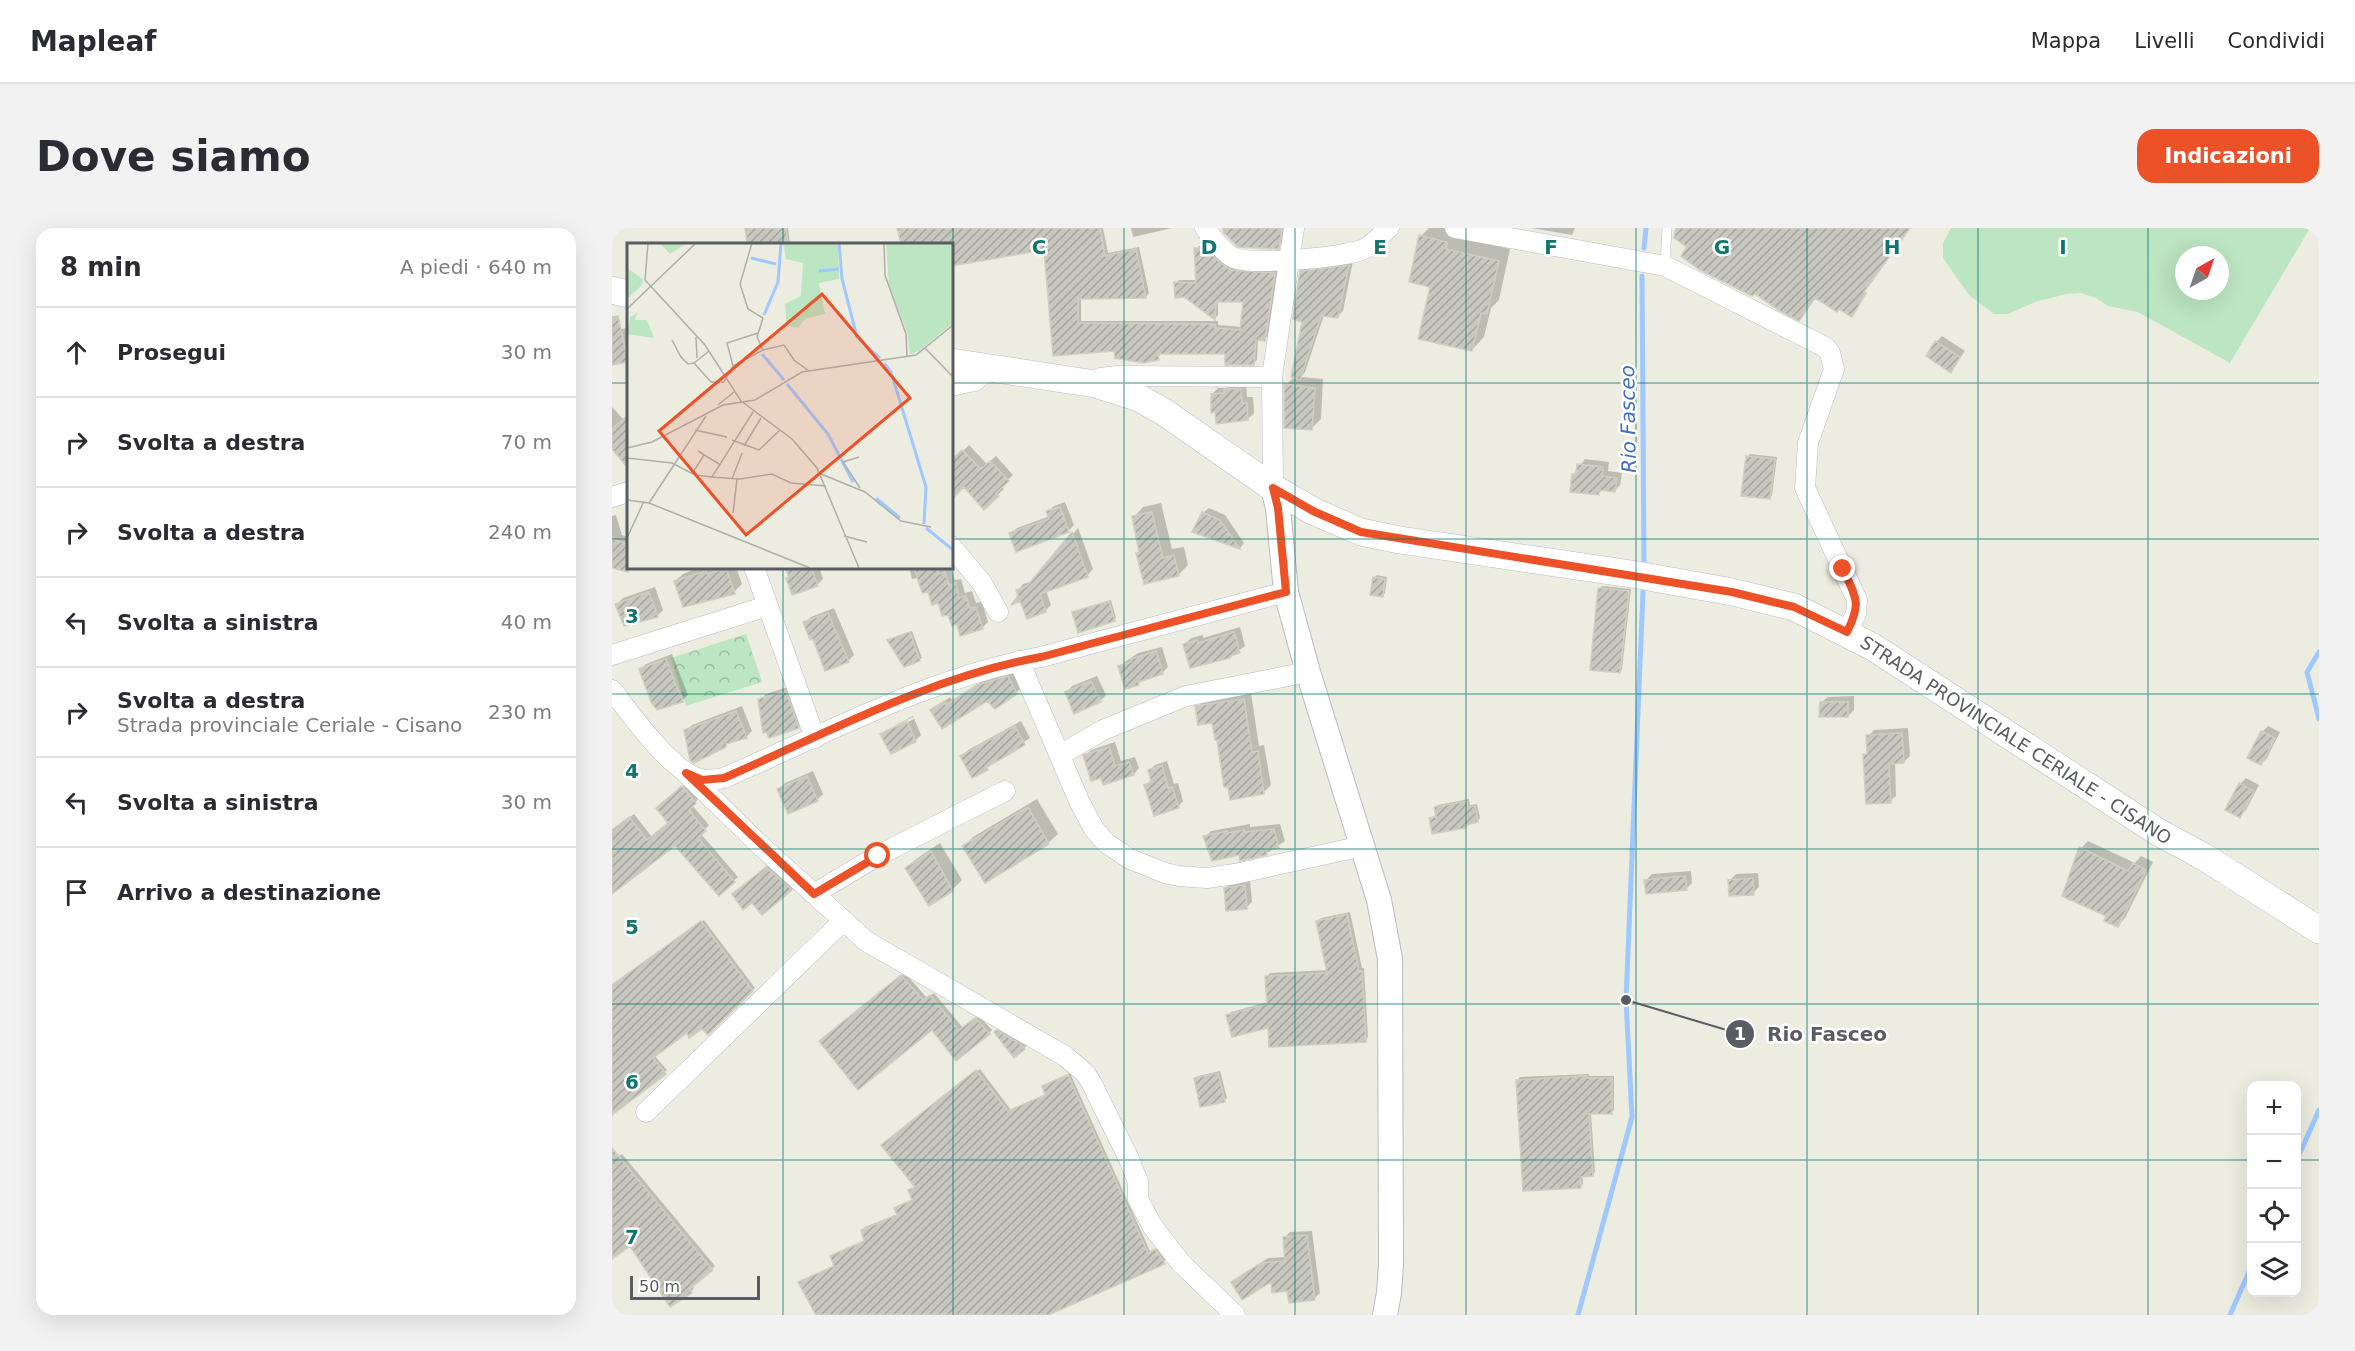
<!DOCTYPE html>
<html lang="it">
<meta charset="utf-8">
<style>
body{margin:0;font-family:"DejaVu Sans",sans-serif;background:#f2f2f3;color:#2b2b33}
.controls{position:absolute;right:18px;bottom:18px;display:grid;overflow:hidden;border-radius:12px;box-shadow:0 6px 24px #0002}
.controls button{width:54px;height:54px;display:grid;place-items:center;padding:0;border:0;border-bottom:2px solid #e1e1e2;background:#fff;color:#2b2b33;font:30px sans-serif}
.compass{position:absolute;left:1563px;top:18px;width:54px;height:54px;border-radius:50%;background:#fff;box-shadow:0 6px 24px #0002;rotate:40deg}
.scale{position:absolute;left:18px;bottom:15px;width:130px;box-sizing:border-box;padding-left:6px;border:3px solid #595c62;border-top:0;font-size:16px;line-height:21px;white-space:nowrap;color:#595c62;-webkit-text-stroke:4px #fff;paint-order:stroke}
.stop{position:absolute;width:18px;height:18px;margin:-14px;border:4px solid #ec5127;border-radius:50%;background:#fff}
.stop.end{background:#ec5127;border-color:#fff;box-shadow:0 2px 6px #0008}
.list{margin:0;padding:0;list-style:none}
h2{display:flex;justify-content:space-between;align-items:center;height:78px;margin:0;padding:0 24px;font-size:26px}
h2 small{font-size:20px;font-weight:400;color:#7c7c81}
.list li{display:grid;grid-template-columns:39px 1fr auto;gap:18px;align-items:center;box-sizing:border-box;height:90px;padding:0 24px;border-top:2px solid #e1e1e2}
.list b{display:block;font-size:22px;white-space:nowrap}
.list p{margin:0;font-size:20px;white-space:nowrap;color:#7c7c81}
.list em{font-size:20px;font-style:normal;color:#7c7c81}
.icon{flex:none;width:33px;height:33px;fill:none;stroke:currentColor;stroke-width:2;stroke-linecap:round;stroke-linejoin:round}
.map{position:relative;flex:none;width:1707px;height:1087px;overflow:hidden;border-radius:18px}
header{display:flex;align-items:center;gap:36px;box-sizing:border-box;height:84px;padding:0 30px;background:#fff;border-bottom:2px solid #e1e1e2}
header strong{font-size:28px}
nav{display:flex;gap:33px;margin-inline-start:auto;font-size:21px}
.intro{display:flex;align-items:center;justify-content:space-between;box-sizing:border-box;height:144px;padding:0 36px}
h1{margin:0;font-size:42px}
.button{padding:15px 27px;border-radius:18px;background:#ec5127;color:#fff;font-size:21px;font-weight:700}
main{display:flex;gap:36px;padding:0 36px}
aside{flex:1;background:#fff;border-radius:18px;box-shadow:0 6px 24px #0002}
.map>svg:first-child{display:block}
.grass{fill:#bce5c1;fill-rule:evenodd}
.forest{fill:url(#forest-crowns)}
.shadow{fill:#0003}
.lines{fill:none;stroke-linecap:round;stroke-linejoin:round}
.stream{stroke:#9ec8ff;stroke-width:5}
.building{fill:url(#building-hatch);stroke:#d1cebf;stroke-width:1.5}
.service-casing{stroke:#b8bac0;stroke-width:10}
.minor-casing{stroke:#b8bac0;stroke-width:21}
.tertiary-casing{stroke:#b8bac0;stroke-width:26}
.secondary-casing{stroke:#bbbdc5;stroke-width:28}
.service{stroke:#fff;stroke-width:9}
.minor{stroke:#fff;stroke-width:20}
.tertiary{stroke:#fff;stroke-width:24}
.secondary{stroke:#fff;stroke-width:27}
.route{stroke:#ec5127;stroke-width:8}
.grid{fill:none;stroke:#0f766e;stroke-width:1.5;stroke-opacity:0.55}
.labels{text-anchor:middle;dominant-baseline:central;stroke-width:5;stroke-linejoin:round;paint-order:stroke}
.street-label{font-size:18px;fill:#595c62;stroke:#fff}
.water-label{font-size:20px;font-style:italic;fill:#3f6ec4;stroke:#fff}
.inset-river{fill:none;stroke:#9ec8ff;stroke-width:3}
.inset-road{fill:none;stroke:#aeaeaa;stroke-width:1.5}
.view{fill:#ec5127;fill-opacity:0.15;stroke:#ec5127;stroke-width:3}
.inset-edge{fill:none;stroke:#595c62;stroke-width:3}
.grid-label{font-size:20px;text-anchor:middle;font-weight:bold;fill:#0f766e;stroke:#fff;stroke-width:5;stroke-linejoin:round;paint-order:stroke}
.leader{fill:none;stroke:#595c62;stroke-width:2}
.callout-dot{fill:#595c62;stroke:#fff;stroke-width:2}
.mark-label{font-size:18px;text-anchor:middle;font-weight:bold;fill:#fff}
.callout-label{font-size:20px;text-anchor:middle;font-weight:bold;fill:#595c62;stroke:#fff;stroke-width:5;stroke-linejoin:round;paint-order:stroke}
</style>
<header>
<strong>Mapleaf</strong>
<nav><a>Mappa</a><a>Livelli</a><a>Condividi</a></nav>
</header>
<div class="intro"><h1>Dove siamo</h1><a class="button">Indicazioni</a></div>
<main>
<aside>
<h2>8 min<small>A piedi · 640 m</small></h2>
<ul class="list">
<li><svg class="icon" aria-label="ahead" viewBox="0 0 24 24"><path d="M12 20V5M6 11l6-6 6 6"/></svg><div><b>Prosegui</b></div><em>30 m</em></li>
<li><svg class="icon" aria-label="right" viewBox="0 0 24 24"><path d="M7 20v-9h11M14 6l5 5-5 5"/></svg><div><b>Svolta a destra</b></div><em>70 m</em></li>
<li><svg class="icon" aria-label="right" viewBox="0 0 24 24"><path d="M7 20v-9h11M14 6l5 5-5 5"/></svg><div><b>Svolta a destra</b></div><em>240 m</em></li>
<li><svg class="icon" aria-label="left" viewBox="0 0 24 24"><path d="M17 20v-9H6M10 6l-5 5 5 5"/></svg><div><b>Svolta a sinistra</b></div><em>40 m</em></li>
<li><svg class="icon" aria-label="right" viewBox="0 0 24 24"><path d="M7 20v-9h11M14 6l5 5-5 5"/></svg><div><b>Svolta a destra</b><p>Strada provinciale Ceriale - Cisano</p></div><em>230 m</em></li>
<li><svg class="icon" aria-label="left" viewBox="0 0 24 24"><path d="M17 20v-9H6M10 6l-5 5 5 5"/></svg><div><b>Svolta a sinistra</b></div><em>30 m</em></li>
<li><svg class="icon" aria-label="arrive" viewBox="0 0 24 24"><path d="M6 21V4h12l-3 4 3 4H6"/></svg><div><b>Arrivo a destinazione</b></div></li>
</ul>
</aside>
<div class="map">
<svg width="1707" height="1087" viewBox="0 0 1707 1087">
<defs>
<pattern id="forest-crowns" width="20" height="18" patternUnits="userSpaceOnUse" patternTransform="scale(1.5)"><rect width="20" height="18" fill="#bce5c1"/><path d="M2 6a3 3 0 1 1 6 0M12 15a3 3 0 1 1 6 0" fill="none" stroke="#9cbda0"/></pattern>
<pattern id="building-hatch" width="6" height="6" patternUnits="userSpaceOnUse" patternTransform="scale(1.5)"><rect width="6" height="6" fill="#c9c8c0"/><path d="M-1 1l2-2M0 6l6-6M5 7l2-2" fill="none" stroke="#a6a69f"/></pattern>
</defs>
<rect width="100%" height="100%" fill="#edece0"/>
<!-- grass -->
<path class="grass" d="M1339 0H1698L1618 135 1526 84 1496 78 1484 70 1469 65 1454 66 1423 74 1396 86H1382L1357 67 1331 30V15ZM1572 27H1608V63H1572Z"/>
<!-- forest -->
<path class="forest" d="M134 406 150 454 74 478 59 430Z"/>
<!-- shadow -->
<path class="shadow" d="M134 0H176L178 16H136Z
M287 0H491L496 25 527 19 537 65 534 69 469 70V93H606V97L630 99 633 72H606V87L603 90 572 68 564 55 567 52H585L584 21 587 18 597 17 666 42 656 108 653 111H646L645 132 642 135 615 125H549L546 130 504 122 443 126 433 20 339 36V16H290Z
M519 0H560L521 9Z
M612 0H675L673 12 666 19Z
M817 0H839L845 9 898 21 887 72 879 80 872 109 860 122 809 8Z
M919 0H963L960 7Z
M741 33 731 83 726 88 712 87 693 144 689 149 711 151 709 191 699 201 674 157 681 150 692 93 689 44 695 38Z
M15 100 16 131 0 135V103Z
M1330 108 1353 123 1339 143 1324 114Z
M619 155H634L635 169H641L642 185 636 191 600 166 606 160H615Z
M0 179 12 192 16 188V237L0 219Z
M357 217 375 236 384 228 401 247 389 258 392 261 372 280 352 257 339 264V225L344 230Z
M1138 226 1165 229 1160 267 1158 270 1135 229Z
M973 231 997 234 996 243 1010 245 1008 257 1002 263 991 261 986 266 961 247Z
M453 274 462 297 456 303 399 305 405 300 438 288 436 284 442 278Z
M549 275 560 321 572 319 576 337 567 346 533 355 522 289 531 279Z
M597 280 613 287 632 315 628 320 582 304 591 285Z
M4 287 10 307 16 309V339H21L17 343 0 338V288Z
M466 300 481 341 476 347 434 362 439 377 433 383 408 369 406 362 411 356 421 353Z
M80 339H124L130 356 122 364 63 353 71 346 81 342Z
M175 339H207L211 351 205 357 178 348Z
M297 339 333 341 339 339 343 352 349 351 353 365 360 363 364 375 370 374 376 394 370 400 346 395 306 350 300 351Z
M765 347 775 349 773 365 771 367 762 350Z
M990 358 1019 361 1010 441 1008 444 988 361Z
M43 359 51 382 45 388 28 394 5 376 11 370Z
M499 372 504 390 502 392 461 385Z
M222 380 242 427 236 433 202 409 193 395 199 389Z
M628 399 633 418 618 429 573 416 579 410 591 407V410Z
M300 403 310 430 307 432 277 412Z
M550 419 556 439 550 445 531 451 526 456 507 438 526 425Z
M60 426 76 467 70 473 28 441 34 436Z
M402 443 410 459 404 465 320 482 338 469 340 472 372 452Z
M485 448 494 467 488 473 455 464 460 458Z
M179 458 192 493 186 499 148 472 154 466Z
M639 465 647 518 652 517 659 557 651 565 602 493 585 479 592 472Z
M1242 468V482L1236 488 1210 474 1216 469Z
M130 478 140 503 135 508 118 513 113 518 74 503 80 497Z
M301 488 309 507 303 513 279 524 270 506 275 501V504L302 491 301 489 276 501Z
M409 493 418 510 361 548 350 528 356 522Z
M1656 498 1668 504 1655 530 1649 536 1650 504Z
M1296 500 1298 528 1292 534H1283L1284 568 1278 573 1253 527 1257 523 1256 508 1262 502Z
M503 514 509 533 523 529 527 540 522 546 492 555 490 548 473 528 479 522Z
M555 533 562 556 566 555 571 573 566 579 534 557 540 551 537 542 543 537Z
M201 543 211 566 205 572 167 561 173 555Z
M1634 550 1647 557 1634 582 1628 588V556Z
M75 555 87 570 80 577 97 597 89 606 126 649 107 666 64 616 0 654V602L22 586 40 609 58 595 50 576Z
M425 571 446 606 436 615 373 653 352 618 361 609Z
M857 571 858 577 865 576 868 590 865 593 853 599 819 590 825 587 824 579 826 577Z
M638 596V599L668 596 673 613 655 625H628L593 609 599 603Z
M1476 613 1523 635 1529 628 1541 634 1513 690 1506 698 1496 687 1469 620Z
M328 615 350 652 341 661 317 676 295 640 304 631Z
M157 637 182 659 150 685 140 673 124 663Z
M1079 643 1080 655 1074 661 1034 652 1040 646Z
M1146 645 1147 659 1141 665 1118 652 1124 646Z
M638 652 640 674 634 680 614 660 620 654Z
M738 684 750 740H752L756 809 753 812 658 798 616 787 619 784 656 774 655 749 658 745 716 742 706 693 709 690Z
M92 692 143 760 96 805 90 799 75 803 42 827 55 842 2 883 0 879V758Z
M293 745 315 770 322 765 351 800 367 788 380 802 377 805 321 800 212 810Z
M392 797 418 814 412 820 384 805Z
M368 841 399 882 435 866 431 858 434 856 458 845 538 1023 546 1020 554 1032 433 1087H206L224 1037 220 1028 254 1012 251 1002 253 999 286 986 302 971 298 963 304 959 274 915Z
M608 843 615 870 612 873 583 851 586 848Z
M977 846V848H1002V882L999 884 979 885 983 944 980 947H970L971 956 968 958 905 852 908 849Z
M10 926 103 1038 81 1057 82 1060 79 1064 19 1016 0 1029V933Z
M700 1003 708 1065 703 1070 677 1062 660 1051 620 1054 656 1030 674 1029 672 1010 678 1004Z"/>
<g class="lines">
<!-- stream -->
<path class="stream" d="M1032 20 1034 0
M1030 48 1032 333
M1707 424 1695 444 1707 491
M1684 934 1707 882
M966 1087 1020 889 1014 772 1031 364
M1618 1087 1640 1037"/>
</g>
<!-- building -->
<path class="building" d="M133 0H174L176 16H135Z
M285 0H488L493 28 524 21 534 70 466 71V95L603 96V100L628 102 631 74H604L603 92 572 69 563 70 562 54 584 55 582 20H593L607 34 619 42 663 45 653 113 644 112 642 137H613V126H546L547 132 532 135 503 130 502 123 441 128 432 22 339 38V16H289Z
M611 0H670L667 21 626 19 611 4Z
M1064 0H1298L1252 64 1254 65 1240 89 1227 81 1225 84 1203 70 1187 93 1168 83 1143 66 1140 68 1088 42 1069 28 1075 19 1062 10Z
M807 7 835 14 834 21 887 33 875 86 869 85 860 123 806 111 818 59 797 54Z
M737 37 726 90 709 88 688 152 679 149 690 94 681 91 688 43Z
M6 88 16 134 0 137V89Z
M1323 113 1348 129 1339 145 1314 128Z
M672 156 703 160 700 202 672 200Z
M612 161H629L630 175H635L636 192 604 196 603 184 599 185V166L612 165Z
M16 187V240L0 221V201Z
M350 222 369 241 378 233 397 253 384 265 387 268 372 282 352 259 339 272V232Z
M1134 228 1163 231 1158 271 1129 268Z
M965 236 991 239 990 248 1005 250 1003 264 987 262V267L958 264 960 246H964Z
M448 279 457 304 404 324 397 305 437 291 434 283Z
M540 284 551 330 562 327 567 348 532 356 524 325 527 324 520 288Z
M590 284 608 292 628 321 580 304Z
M460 304 476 349 428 366 434 384 415 391 408 373 399 377 406 368 404 362 415 358Z
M0 311 16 316V344L0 340Z
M173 339H199L206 358 180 367 174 350 177 349Z
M302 339H325L327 346 333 344 337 357 344 355 347 370 354 368 358 380 364 379 371 401 348 408 345 396 340 398 336 387 330 388 326 375 320 377 316 364 310 365Z
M114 340 123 366 71 379 62 353 94 343 95 346Z
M761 349 773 351 771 369 758 367Z
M986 360 1017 363 1008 445 978 442Z
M37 364 46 389 12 398 3 376Z
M497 373 503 393 466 405 460 384Z
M216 385 237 434 213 443 201 411 198 412 191 394Z
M298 404 308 433 292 439 275 412Z
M622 404 628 425 618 428V430L578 440 571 416 585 412 586 415Z
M544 423 551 446 526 454 527 457 513 461 506 438 519 434V431Z
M54 431 71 474 45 482 39 474 27 441Z
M396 448 405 466 383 481 375 473 330 501 318 482 332 473 334 477 365 457Z
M479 453 489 474 462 486 453 464Z
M174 463 187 500 157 510 154 504 151 505 146 471Z
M632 471 640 524 646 523 652 566 618 572 616 559H612L605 512H603L600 495 586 497 583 478Z
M1208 474H1236V489H1207Z
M124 483 135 510 114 516V519L82 535 78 532 72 502Z
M295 493 304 514 279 526 268 506Z
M403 498 413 517 375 539 376 542 360 550 348 528Z
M1649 503 1663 510 1649 537 1635 530Z
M1290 505 1292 535 1277 536 1279 575 1254 576 1251 526H1255L1254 507Z
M497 519 503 538 517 534 522 547 491 557 489 550 479 553 471 527Z
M550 537 556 560 560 559 567 580 542 588 532 557 539 554 536 542Z
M195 548 206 573 176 586 165 561Z
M1627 555 1642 563 1628 590 1613 582Z
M70 558 84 575 77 582 94 603 86 610 123 654 107 668 63 618 0 666V602L17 589 35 612 56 595 44 580Z
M855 573 856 579 863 578 866 594 853 597 854 600 820 606 817 590 824 589 822 579Z
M416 579 437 616 373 655 350 618Z
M662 601 667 620 654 621 655 627 628 633 627 627 600 633 591 608 615 603 616 605 632 602 633 604Z
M1467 619 1516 643 1521 635 1534 642 1506 699 1492 693 1494 688 1450 668Z
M319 623 341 663 317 678 293 640Z
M154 639 180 662 150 687 140 675 131 682 120 666Z
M1073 648 1075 662 1034 666 1032 652Z
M1141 650 1142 667 1117 668 1116 652Z
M633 657 635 681 614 683 612 660Z
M735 686 747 743H750L754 814 657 819 656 800 620 809 614 787 655 776 653 748 715 745 704 693Z
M89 693 141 763 96 807 90 801 77 810 75 805 41 830 54 846 0 887V757Z
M289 747 311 772 318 767 347 802 363 790 378 806 344 833 320 802 246 862 207 813Z
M385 802 410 817 413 821 402 830 382 804Z
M364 842 396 883 433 867 430 858 456 847 536 1025 543 1021 553 1036 436 1087H204L186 1054 222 1038 218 1028 252 1013 249 1002 285 987 282 980 300 972 296 962 303 959 269 917Z
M606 845 613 874 588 879 582 850Z
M975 848V850H1000V886H977L981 948 968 949 969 960 911 963 904 852Z
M0 920 101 1042 78 1061 80 1065 58 1079 18 1018 0 1031Z
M695 1007 703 1072 677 1075 675 1063 660 1065 659 1054 630 1072 619 1054 649 1035 673 1033 671 1009Z"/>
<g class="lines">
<!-- service casing -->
<g class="service-casing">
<path id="service" d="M1053 38 1055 0"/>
</g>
<!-- minor casing -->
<g class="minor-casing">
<path id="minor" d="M593 0C598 8 613 26 622 30 641 37 739 30 756 19 763 14 770 6 777 0
M843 0 1053 38 1213 119 1218 125 1222 141 1196 215 1193 260 1245 372 1244 386 1235 404
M483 156 488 150 505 148 660 149
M339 158 362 153 379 141
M661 260 660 149 682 0
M0 269 16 264
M339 318 370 355 386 384
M142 339 203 510
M0 427 155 378
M407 433 468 575 482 601 494 615 518 631 553 645 567 648 595 650 623 646 751 618
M0 462C18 485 60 545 89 551 96 553 105 551 112 550 215 505 318 449 429 429L674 364
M448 527 491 502 574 468 696 444
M74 545 148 617 254 713 453 828 473 845 480 856 517 931 526 954V971L541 999 569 1035 623 1087
M202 666 265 628 393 563
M34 884 231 693"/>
</g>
<!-- tertiary casing -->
<g class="tertiary-casing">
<path id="tertiary" d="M661 260 666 280 674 364 696 444 767 672 778 731 779 1036 777 1065 773 1087"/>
</g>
<!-- secondary casing -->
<g class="secondary-casing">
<path id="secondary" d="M0 62 16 66
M339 134 483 156 527 170 552 184 661 260 701 283 749 304 788 312 1026 347 1120 364 1182 379 1261 419 1546 604 1594 630 1707 702"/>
</g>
<!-- service -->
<use href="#service" class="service"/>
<!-- minor -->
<use href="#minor" class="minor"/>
<!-- tertiary -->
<use href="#tertiary" class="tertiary"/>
<!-- secondary -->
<use href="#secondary" class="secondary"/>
</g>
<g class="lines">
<!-- route -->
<path class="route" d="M266 628 202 666 74 545 90 552 112 550C215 505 318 449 429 429L674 364 666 280 661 260 701 283 749 304 1120 364 1182 379 1235 404C1250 374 1244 370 1231 341"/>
</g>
<!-- grid -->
<path class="grid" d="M171 0V16M341 0V1087M512 0V1087M683 0V1087M854 0V1087M1024 0V1087M1195 0V1087M1366 0V1087M1536 0V1087M0 155H16M339 155H1707M0 311H16M339 311H1707M171 339V1087M0 466H1707M0 621H1707M0 776H1707M0 932H1640M1684 932H1707"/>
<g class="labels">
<!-- street labels -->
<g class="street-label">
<text transform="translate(1404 512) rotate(33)">STRADA PROVINCIALE CERIALE - CISANO</text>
</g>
<!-- water labels -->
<g class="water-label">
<text transform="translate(1016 191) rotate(-91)">Rio Fasceo</text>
</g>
</g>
<!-- overview -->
<g transform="translate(15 15)">
<rect width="326" height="326" fill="#edece0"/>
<path d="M149 0H211L212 36 192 40 198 71 178 76 171 85 160 83 158 61 174 53 176 20 159 16 157 3ZM259 0 325 1V81L292 108 283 111 280 89 262 42Z" fill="#bce5c1"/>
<path d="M33 0H60L43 11ZM0 25 16 36 15 42 0 56ZM10 70 8 77H20L27 95 0 91 3 74Z" fill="#bce5c1"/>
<path class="inset-river" d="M212 0 215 36 230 94 253 115M124 15 149 21M192 28 212 26M137 72 151 39 154 0M135 111 157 137M257 120 264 129 299 244 297 281M160 141 201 191 226 239M249 255 273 275M299 285 326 307"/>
<path class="inset-road" d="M21 0 18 37 78 102 114 158 165 196 190 225 232 325M125 0 113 41 121 66 136 75 130 94 136 107M257 0 258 32 279 91 280 114M0 66 69 0M131 90 100 100 106 123 136 107 157 102 167 117 182 128M69 94 70 115M45 97 54 114 61 121 67 120M298 105 326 134M82 108 67 120 84 139H97L106 123M91 162 107 149M68 187 100 194M105 197 132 207 153 187M117 203 134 175M0 205 25 199 96 162 128 157 175 129 289 112 326 82M71 208 92 221M232 214 216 219 233 245M0 215 45 220 68 232 85 234 126 169M65 231 77 212M194 231 238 249 274 278 304 284M83 234 113 236 145 231 164 240 199 243M105 236 115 210M0 257 22 260 183 325M22 260 79 173M106 270 110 236M217 293 240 299M0 295 17 258"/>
<path class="view" d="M195 51 283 155 119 292 32 188Z"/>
<rect width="326" height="326" class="inset-edge"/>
</g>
<g class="grid-label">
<text x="427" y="26">C</text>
<text x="597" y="26">D</text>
<text x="768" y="26">E</text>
<text x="939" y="26">F</text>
<text x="1110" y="26">G</text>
<text x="1280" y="26">H</text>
<text x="1451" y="26">I</text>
<text x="20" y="395">3</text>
<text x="20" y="550">4</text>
<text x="20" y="706">5</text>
<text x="20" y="861">6</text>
<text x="20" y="1016">7</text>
</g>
<!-- callouts -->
<path class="leader" d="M1014 772L1128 806"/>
<g class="callout-dot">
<circle cx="1014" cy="772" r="6"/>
<circle cx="1128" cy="806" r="15"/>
</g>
<g class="mark-label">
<text x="1128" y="812">1</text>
</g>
<g class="callout-label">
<text x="1215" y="813">Rio Fasceo</text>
</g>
</svg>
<div class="controls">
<button>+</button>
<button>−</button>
<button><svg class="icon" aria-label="locate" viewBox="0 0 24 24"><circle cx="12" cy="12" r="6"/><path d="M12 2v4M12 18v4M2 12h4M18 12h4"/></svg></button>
<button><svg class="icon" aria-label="layers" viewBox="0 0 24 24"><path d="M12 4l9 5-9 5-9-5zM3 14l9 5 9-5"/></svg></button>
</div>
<svg class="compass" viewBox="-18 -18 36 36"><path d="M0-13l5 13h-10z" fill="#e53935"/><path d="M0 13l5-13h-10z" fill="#7c7c81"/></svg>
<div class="scale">50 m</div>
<div class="stop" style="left:266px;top:628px"></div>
<div class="stop end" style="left:1231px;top:341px"></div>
</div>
</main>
